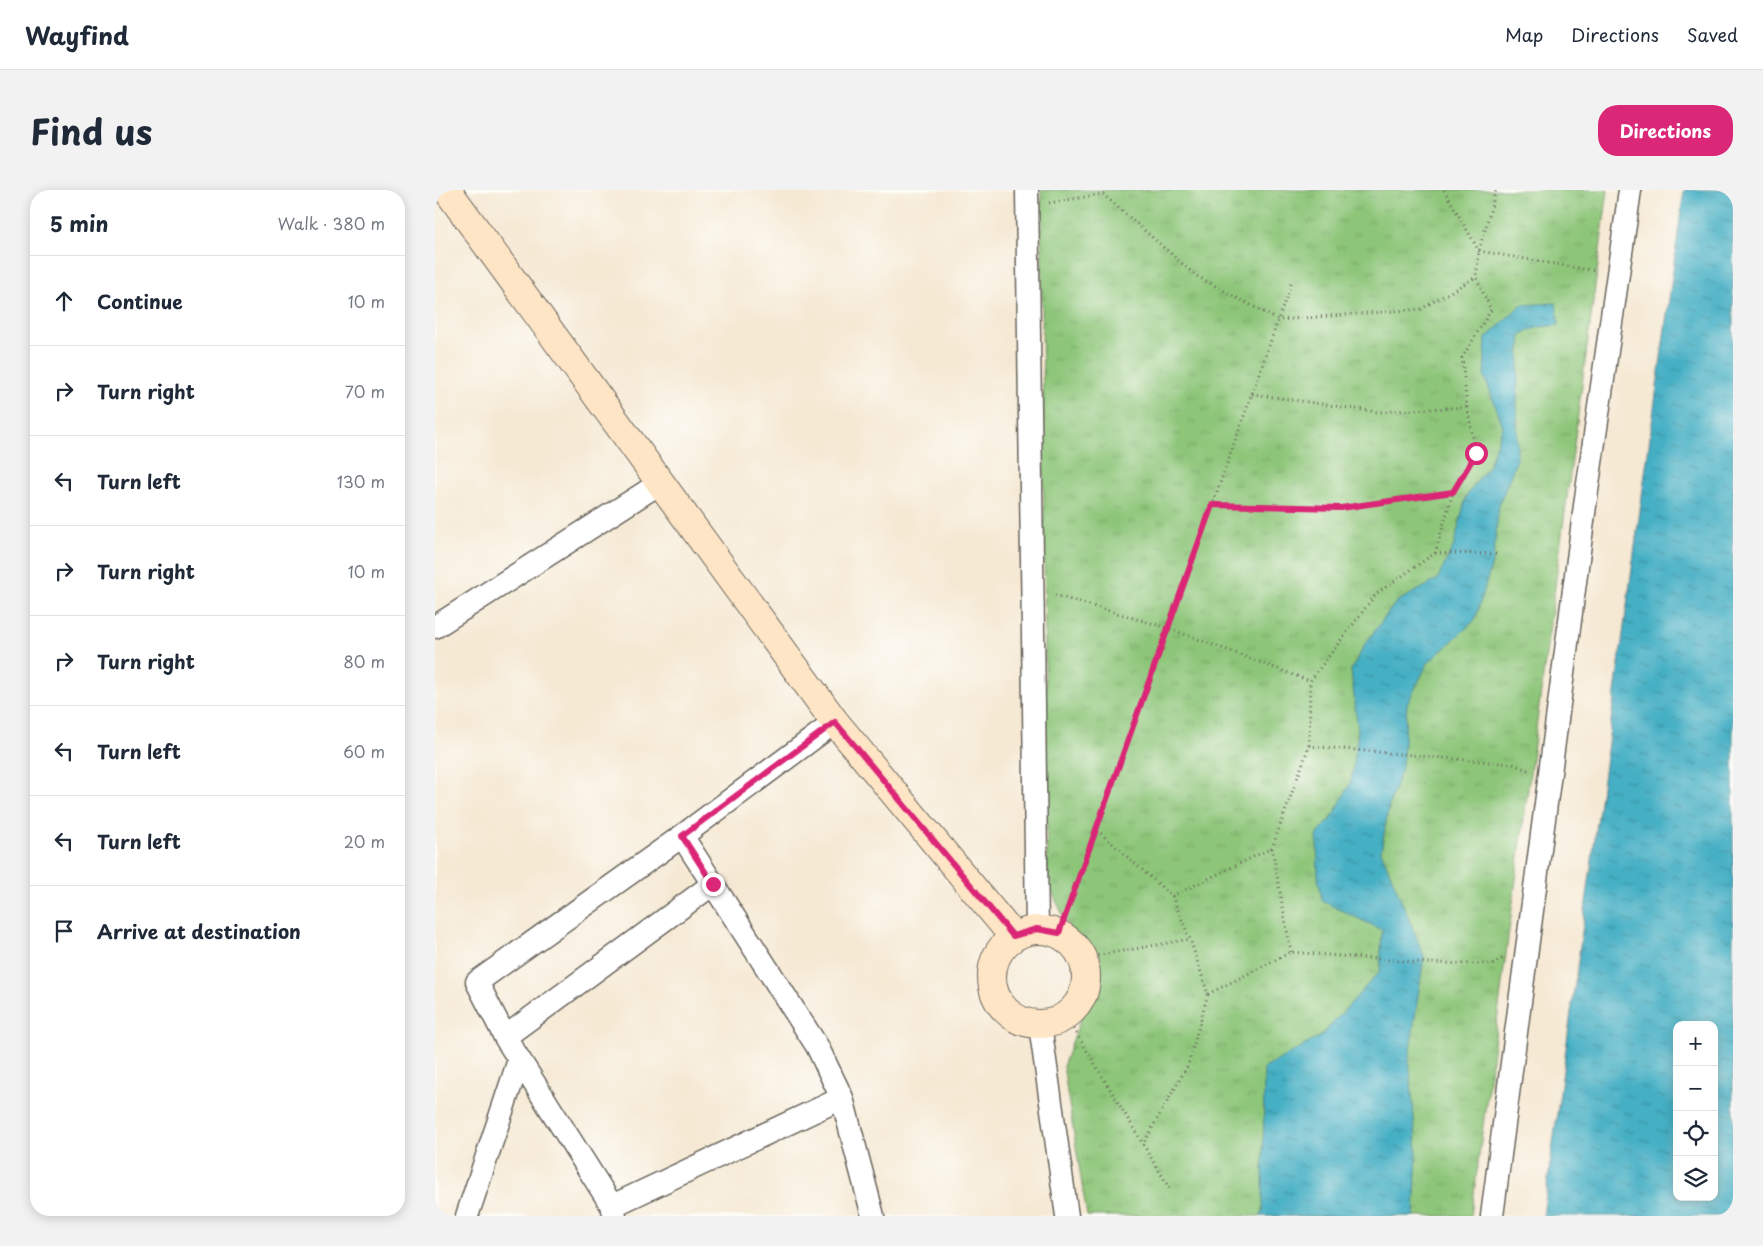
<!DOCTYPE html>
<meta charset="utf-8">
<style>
body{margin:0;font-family:"Playpen Sans",sans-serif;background:#f2f2f3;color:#1f2937}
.controls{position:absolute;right:15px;bottom:15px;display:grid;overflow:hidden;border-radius:10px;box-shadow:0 2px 12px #0003}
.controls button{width:45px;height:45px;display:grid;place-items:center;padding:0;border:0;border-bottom:1px solid #e0e1e3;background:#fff;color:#1f2937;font:25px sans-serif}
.stop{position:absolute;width:15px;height:15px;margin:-11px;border:4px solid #db2777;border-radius:50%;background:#fff}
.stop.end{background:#db2777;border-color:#fff;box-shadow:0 1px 5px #0008}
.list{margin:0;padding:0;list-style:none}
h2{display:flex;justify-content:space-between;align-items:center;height:65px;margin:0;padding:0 20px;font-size:21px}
h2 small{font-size:16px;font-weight:400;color:#747a83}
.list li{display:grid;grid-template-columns:32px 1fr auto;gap:15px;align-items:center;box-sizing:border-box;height:90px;padding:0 20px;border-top:1px solid #e0e1e3}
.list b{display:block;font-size:19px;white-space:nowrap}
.list em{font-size:16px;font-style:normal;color:#747a83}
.icon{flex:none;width:28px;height:28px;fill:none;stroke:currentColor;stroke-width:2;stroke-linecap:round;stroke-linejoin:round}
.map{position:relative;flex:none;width:1298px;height:1026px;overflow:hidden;border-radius:20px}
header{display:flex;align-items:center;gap:30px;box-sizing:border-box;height:70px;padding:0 25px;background:#fff;border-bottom:1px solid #e0e1e3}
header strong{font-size:24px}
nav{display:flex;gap:28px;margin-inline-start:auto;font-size:18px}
.intro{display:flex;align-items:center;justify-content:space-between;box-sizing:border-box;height:120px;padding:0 30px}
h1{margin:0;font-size:35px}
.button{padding:12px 22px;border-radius:20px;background:#db2777;color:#fff;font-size:18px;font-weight:700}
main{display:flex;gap:30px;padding:0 30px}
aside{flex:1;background:#fff;border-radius:20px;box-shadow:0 2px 12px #0003}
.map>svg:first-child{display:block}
.park{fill:url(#park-tufts);stroke:#54714a}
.water{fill:url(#water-ripples);stroke:#306670;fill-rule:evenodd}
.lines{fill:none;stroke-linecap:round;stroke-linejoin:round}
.street-casing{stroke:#68645c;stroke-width:25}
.secondary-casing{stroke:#68645c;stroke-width:30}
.path{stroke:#68645c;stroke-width:3;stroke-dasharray:1 4;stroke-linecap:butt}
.street{stroke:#fff;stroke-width:22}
.secondary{stroke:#fee5c5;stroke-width:28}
.route{stroke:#db2777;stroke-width:6}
</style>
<header>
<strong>Wayfind</strong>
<nav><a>Map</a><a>Directions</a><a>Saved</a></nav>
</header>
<div class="intro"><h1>Find us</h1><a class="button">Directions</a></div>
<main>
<aside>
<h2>5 min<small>Walk · 380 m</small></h2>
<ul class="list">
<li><svg class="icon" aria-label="ahead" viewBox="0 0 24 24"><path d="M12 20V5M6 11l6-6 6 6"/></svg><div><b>Continue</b></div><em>10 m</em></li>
<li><svg class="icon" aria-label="right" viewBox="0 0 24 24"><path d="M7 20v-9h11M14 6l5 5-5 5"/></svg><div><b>Turn right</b></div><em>70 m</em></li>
<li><svg class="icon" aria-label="left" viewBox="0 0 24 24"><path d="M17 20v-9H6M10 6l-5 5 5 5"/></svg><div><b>Turn left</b></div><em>130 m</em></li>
<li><svg class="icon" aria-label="right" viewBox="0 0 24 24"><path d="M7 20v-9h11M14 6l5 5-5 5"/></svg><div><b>Turn right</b></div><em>10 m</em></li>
<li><svg class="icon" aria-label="right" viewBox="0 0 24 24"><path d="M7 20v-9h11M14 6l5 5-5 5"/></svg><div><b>Turn right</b></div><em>80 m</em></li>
<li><svg class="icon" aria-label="left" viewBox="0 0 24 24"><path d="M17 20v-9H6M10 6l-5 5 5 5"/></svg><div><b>Turn left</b></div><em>60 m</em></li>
<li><svg class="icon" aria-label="left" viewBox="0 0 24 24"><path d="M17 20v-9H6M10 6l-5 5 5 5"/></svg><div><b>Turn left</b></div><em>20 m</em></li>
<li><svg class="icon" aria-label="arrive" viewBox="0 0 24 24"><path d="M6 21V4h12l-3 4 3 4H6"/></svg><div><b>Arrive at destination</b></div></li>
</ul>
</aside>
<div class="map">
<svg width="1298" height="1026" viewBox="0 0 1298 1026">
<defs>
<pattern id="park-tufts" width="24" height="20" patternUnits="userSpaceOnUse" patternTransform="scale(1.25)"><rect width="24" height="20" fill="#8dc679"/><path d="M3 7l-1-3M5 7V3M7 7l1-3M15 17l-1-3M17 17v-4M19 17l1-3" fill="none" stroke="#79aa68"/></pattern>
<pattern id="water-ripples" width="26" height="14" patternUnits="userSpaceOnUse" patternTransform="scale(1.25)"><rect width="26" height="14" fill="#45afc4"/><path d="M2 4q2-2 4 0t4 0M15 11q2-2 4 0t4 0" fill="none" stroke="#398e9e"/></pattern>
</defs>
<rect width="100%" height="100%" fill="#fdfcf7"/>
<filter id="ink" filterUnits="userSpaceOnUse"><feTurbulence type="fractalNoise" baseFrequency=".02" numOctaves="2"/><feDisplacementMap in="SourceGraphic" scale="10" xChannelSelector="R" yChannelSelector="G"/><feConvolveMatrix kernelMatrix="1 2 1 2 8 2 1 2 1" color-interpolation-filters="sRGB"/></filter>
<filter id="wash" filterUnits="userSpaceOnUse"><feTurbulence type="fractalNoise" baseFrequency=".0096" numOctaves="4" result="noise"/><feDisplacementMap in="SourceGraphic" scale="20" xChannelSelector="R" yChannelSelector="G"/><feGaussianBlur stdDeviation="1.12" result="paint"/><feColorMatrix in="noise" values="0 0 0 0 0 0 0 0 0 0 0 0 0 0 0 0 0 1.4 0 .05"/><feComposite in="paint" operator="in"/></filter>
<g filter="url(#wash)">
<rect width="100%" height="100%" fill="#f6e9d4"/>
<!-- park -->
<path class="park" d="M606 0H1173L1036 1026H652L628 876 660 791 612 692Z"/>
<!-- water -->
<path class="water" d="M1249 0H1298V1026H1108ZM1242 835H1279V1007H1242Z
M1121 113 1124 135 1104 137 1086 144 1082 203V269L1064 315 1058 370 1040 430 993 473 972 514 967 577 954 615 946 661 989 766 974 868 982 964 979 1026H825L828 1021 829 878 886 846 945 781 947 740 887 711 883 687 882 645 898 626 916 592 923 541 916 480 930 454 961 412 1002 390 1019 355 1031 307 1054 275 1068 236 1049 185 1051 148 1086 115Z"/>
</g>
<g filter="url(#ink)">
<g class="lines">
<!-- street casing -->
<g class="street-casing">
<path id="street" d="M592 0 602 739
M0 437 225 293
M247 646 382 856 407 908 438 1026
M605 835 632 1026
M70 847 278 694
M177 1016 407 908
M32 1026 84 870
M180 1026 177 1016 70 847 42 792 247 646 400 532
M1057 1026 1151 308 1195 0"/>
</g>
<!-- secondary casing -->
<g class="secondary-casing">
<path id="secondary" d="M12 0 400 532 578 746
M557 787a47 47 0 1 1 94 0a47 47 0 1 1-94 0Z"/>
</g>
<!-- path -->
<path class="path" d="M1009 0 1044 61 1161 81
M668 4 760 85 843 130 986 119 1041 87
M614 13 668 4
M817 204 942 222 1032 217
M777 315 906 318 1018 302
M1000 363 1062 364
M620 405 733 438 875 491
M874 556 1078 574 1093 580
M662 640 737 706 755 749 773 804 753 875 708 954
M737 706 837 658
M626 740 857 91
M856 762 837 658 874 556 875 491 941 404 1000 363 1018 302 1041 263 1032 217 1027 168 1056 120 1041 87 1044 61 1061 0
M648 768 755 749
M773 804 856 762 991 773 1058 774 1069 767
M631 826 735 999"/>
<!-- street -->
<use href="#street" class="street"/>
<!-- secondary -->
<use href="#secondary" class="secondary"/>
</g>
</g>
<g class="lines" filter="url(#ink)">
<!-- route -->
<path class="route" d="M278 694 247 646 400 532 578 746 602 739 624 743 777 315 906 318 1018 302 1041 263"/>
</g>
</svg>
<div class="controls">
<button>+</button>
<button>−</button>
<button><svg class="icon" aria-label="locate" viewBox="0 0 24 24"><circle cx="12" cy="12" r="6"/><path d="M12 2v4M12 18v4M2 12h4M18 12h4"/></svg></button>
<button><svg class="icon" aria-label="layers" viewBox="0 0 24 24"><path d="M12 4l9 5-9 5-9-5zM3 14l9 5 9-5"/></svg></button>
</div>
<div class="stop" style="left:1041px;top:263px"></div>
<div class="stop end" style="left:278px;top:694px"></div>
</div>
</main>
